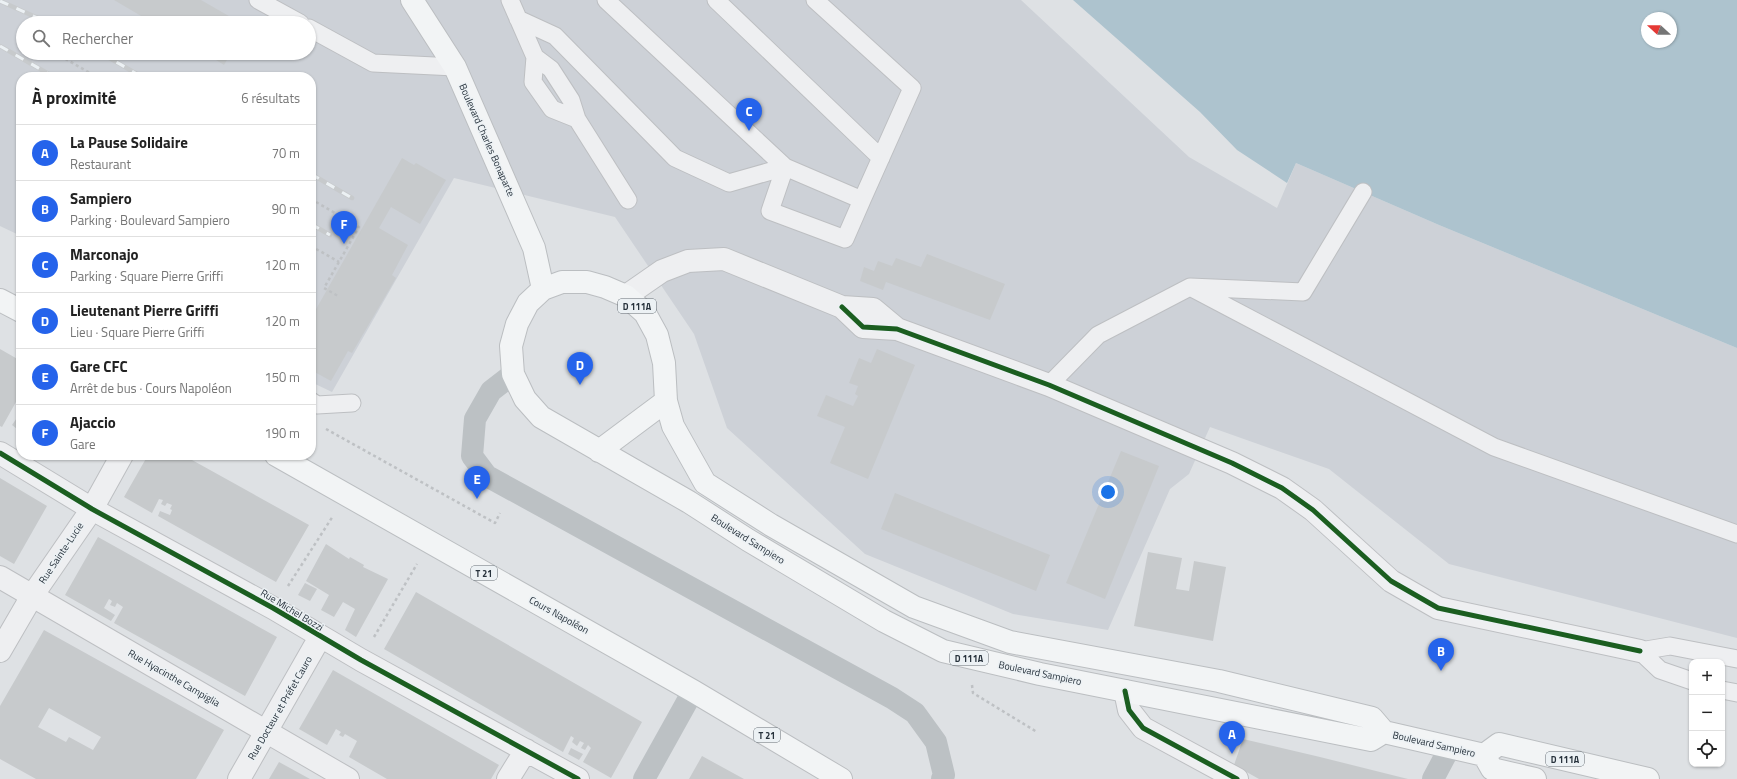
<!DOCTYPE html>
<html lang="fr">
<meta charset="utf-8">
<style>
body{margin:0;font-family:"Titillium Web",sans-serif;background:#f6f6f6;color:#222}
.controls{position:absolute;right:12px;bottom:12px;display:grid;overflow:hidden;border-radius:8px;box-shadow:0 1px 3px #0004}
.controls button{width:36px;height:36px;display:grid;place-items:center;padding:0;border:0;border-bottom:1px solid #e0e0e0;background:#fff;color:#222;font:20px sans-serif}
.compass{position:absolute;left:1641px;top:12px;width:36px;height:36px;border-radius:50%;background:#fff;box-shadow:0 1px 3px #0004;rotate:291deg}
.you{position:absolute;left:1108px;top:492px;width:14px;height:14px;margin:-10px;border:3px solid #fff;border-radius:50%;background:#1a73e8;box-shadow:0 0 0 6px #1a73e833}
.badge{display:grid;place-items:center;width:26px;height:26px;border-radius:50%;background:#2563eb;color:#fff;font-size:13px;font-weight:700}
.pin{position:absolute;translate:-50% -33px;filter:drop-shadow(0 1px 2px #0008)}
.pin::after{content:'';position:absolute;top:21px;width:14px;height:12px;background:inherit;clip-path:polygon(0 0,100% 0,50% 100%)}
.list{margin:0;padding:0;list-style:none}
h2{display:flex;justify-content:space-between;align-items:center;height:52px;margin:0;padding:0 16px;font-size:17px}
h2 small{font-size:13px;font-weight:400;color:#767676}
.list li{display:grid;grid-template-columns:26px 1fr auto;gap:12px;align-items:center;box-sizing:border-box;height:56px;padding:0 16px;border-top:1px solid #e0e0e0}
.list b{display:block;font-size:15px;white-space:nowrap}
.list p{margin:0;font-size:13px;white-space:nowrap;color:#767676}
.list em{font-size:13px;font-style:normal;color:#767676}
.icon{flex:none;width:22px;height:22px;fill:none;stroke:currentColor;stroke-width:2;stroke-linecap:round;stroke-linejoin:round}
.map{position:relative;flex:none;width:1737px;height:779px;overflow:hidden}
.search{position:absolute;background:#fff;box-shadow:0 1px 3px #0004;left:16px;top:16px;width:300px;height:44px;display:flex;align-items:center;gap:10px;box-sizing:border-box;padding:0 14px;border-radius:22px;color:#767676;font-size:15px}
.panel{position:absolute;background:#fff;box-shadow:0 1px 3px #0004;left:16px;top:72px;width:300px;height:388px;border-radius:16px}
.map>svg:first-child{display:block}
.built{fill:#cdd1d7;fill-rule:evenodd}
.water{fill:#adc3ce;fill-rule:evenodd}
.building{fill:#c7cacc;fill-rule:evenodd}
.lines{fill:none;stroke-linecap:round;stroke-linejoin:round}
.lane-casing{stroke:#bdbfc2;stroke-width:19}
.street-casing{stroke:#bdbfc2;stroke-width:24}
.primary-casing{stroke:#bbbec1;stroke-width:24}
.path{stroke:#bec1c4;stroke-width:2.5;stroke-dasharray:3 3;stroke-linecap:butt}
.lane{stroke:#eeeff1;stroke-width:17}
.street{stroke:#eeeff1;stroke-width:22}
.secondary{stroke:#bcc1c4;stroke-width:22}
.primary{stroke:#f2f4f5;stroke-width:22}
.rail-casing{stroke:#c7cacc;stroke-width:4.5}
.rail{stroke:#ecf1f4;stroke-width:3;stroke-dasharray:9;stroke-linecap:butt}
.cycleway-casing{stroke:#ecf1f4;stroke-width:8}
.cycleway{stroke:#1b5e20;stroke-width:5}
.labels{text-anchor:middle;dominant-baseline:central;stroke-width:3;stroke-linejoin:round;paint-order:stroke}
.shield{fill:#ecf1f4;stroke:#626b73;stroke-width:1}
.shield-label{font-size:9px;font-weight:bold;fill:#27323c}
.street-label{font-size:10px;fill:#27323c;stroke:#ecf1f4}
</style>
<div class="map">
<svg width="1737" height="779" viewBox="0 0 1737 779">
<rect width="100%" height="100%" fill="#dee1e4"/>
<!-- built -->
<path class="built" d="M0 0H1021L1189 157 1277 208 1296 163 1439 225 1737 348V638L1449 564 1329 469 1210 427 1189 474 1170 489 1108 630 1013 614 865 554 727 428 694 334 615 217 454 178 332 392 311 382V77H21V236L0 226ZM23 23H309V53H23Z"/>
<!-- water -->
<path class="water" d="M1073 0H1737V348L1439 225 1296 163 1287 183 1237 150 1200 112ZM1647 18H1671V42H1647Z"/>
<!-- building -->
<path class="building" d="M114 0H201L241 23H153Z
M205 53H231L224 65Z
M402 158 414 165 416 163 446 180 420 224 391 207 379 228 408 245 392 275 396 278 375 314 352 353 348 351 331 381 311 370V318Z
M927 254 1005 284 990 320 886 282 883 290 860 281 864 267 874 271 878 261 892 266 896 258 921 267Z
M0 349 21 361V393L2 427 0 426Z
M877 349 915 365 868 479 830 463 845 427 817 416 826 395 853 406 858 396 855 394 858 386 849 383 859 358 871 363Z
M21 412V432L12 425Z
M1121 451 1159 466 1105 599 1066 583Z
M148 455H183L309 525 276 582 158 516 160 511 170 515 172 510 170 509 172 505 167 503 165 506 161 504 163 500 159 499 152 513 124 497Z
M0 478 47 506 14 564 0 556Z
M895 493 1050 555 1036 591 881 529Z
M98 537 277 637 245 696 114 623 123 607 117 603 115 607 110 605 112 601 109 599 104 608 115 615 111 621 65 595Z
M326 544 349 559 350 557 364 565 363 567 388 579 356 637 345 630 355 609 343 602 334 617 321 610 329 595 306 581Z
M1148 552 1182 558 1176 589 1189 591 1194 561 1226 567 1213 641 1134 626Z
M305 583 317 589 310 601 298 595Z
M416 592 642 722 611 778 583 762 591 748 588 745 585 750 581 748 584 743 580 741 577 746 572 742 574 738 571 736 563 752 384 649Z
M44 630 224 730 196 779H36L0 759V706ZM49 708 101 737 93 750 69 737 66 742 38 727Z
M333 670 499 765 491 779H387L349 757 357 741 345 734 343 737 339 735 341 732 336 729 327 745 299 729Z
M1243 739 1320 757 1408 779H1259L1234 765Z
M571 748 583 754 579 760 568 754Z
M702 756 744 779H689Z
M279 762 310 779H269Z"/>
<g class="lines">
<!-- lane casing -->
<g class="lane-casing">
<path id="lane" d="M258 0 300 23
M510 0 535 57 551 69 571 100 577 119 628 200
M606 0 785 167 862 200 912 88 815 0
M716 0 881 158
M518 19 555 36 675 158 729 183 785 167
M309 28 373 63 455 67
M535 57 533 82 552 109 577 119
M785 167 770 211 845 239 862 200
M1190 287 1494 447 1737 534
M1049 385 1098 335 1190 287 1303 292 1363 192
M311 401 317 405 352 403
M1640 651 1670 646 1737 659
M1640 651 1660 670 1692 681
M1722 690 1737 693"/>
</g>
<!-- street casing -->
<g class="street-casing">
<path id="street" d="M626 296 662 271 688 261 724 259 842 307 873 309 897 329
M842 307 863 327 897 329 1049 385 1232 463 1282 488 1313 510 1391 581 1438 608 1640 651
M0 453 92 509 273 608 361 660 578 779
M0 577 348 779
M0 651 32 596 92 509 122 455
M1125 691 1129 710 1143 728 1237 779
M239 779 320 637
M508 779 526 750"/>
</g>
<!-- primary casing -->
<g class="primary-casing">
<path id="primary" d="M412 0 455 67 534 248 543 289
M0 300 21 311
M599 451 666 401
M276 455 693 691 841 779
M1384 732 1371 740 1040 674 943 651 884 621 748 540 689 502 541 417 525 399 513 374 511 346 517 324 528 303 543 289 562 282H587L605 287 626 296 645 313 657 335 664 363 666 401 673 426 705 483 771 525 914 607 1010 642 1219 681 1372 718 1384 732 1484 755 1499 744 1648 779
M1484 755 1492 769 1535 779"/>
</g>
<!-- path -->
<path class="path" d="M55 53 97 77
M311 199 359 227 324 288 338 296
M311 246 339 262
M326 429 495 523 500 513
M288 586 333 516
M374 637 417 564
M972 685 973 693 1037 732"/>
<!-- lane -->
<use href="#lane" class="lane"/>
<!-- street -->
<use href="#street" class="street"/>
<!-- secondary -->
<path class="secondary" d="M513 374 491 391 475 419 472 456 487 476 892 698 915 713 936 742 944 775 942 779
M644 779 693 691
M1433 779 1450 747"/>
<!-- primary -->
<use href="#primary" class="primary"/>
<!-- rail casing -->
<g class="rail-casing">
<path id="rail" d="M0 1 49 23
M0 46 54 77
M101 53 142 77
M311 174 352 198
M311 224 330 235"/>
</g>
<!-- rail -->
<use href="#rail" class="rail"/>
<!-- cycleway casing -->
<g class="cycleway-casing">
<path id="cycleway" d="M842 307 863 327 897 329 1049 385 1232 463 1282 488 1313 510 1391 581 1438 608 1640 651
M0 453 92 509 273 608 361 660 578 779
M1125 691 1129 710 1143 728 1237 779"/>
</g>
<!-- cycleway -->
<use href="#cycleway" class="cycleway"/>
</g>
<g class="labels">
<!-- shield labels -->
<g class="shield">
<rect x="618" y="299" width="38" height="14" rx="3"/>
<rect x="471" y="566" width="26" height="14" rx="3"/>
<rect x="950" y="651" width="38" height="14" rx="3"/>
<rect x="754" y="728" width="26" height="14" rx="3"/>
<rect x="1546" y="752" width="38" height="14" rx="3"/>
</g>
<g class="shield-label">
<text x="637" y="306">D 111A</text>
<text x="484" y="573">T 21</text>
<text x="969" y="658">D 111A</text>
<text x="767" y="735">T 21</text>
<text x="1565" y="759">D 111A</text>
</g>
<!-- street labels -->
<g class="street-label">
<text transform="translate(487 140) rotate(66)">Boulevard Charles Bonaparte</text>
<text transform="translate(748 539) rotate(32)">Boulevard Sampiero</text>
<text transform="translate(61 553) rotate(-56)">Rue Sainte-Lucie</text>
<text transform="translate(292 610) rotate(31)">Rue Michel Bozzi</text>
<text transform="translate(559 615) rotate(29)">Cours Napoléon</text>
<text transform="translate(1040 673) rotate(12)">Boulevard Sampiero</text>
<text transform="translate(174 678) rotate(30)">Rue Hyacinthe Campiglia</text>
<text transform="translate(280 708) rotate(-60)">Rue Docteur et Préfet Cauro</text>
<text transform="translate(1434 744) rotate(13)">Boulevard Sampiero</text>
</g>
</g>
</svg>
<div class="controls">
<button>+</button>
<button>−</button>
<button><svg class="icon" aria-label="locate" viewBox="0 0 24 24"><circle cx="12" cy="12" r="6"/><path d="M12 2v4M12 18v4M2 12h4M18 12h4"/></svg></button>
</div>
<svg class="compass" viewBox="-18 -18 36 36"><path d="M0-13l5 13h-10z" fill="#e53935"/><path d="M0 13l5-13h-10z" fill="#767676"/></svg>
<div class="you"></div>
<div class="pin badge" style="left:1232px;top:754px">A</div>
<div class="pin badge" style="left:1441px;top:671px">B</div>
<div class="pin badge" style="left:749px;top:131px">C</div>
<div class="pin badge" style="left:580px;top:385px">D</div>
<div class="pin badge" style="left:477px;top:499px">E</div>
<div class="pin badge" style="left:344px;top:244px">F</div>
<div class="search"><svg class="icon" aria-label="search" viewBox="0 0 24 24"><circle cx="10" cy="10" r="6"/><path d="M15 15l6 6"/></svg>Rechercher</div>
<section class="panel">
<h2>À proximité<small>6 résultats</small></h2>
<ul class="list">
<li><span class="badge">A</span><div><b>La Pause Solidaire</b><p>Restaurant</p></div><em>70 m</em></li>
<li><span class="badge">B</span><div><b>Sampiero</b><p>Parking · Boulevard Sampiero</p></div><em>90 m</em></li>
<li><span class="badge">C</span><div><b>Marconajo</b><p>Parking · Square Pierre Griffi</p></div><em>120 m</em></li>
<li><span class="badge">D</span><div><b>Lieutenant Pierre Griffi</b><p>Lieu · Square Pierre Griffi</p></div><em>120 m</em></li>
<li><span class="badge">E</span><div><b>Gare CFC</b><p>Arrêt de bus · Cours Napoléon</p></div><em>150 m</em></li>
<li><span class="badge">F</span><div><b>Ajaccio</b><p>Gare</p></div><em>190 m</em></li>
</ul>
</section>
</div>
